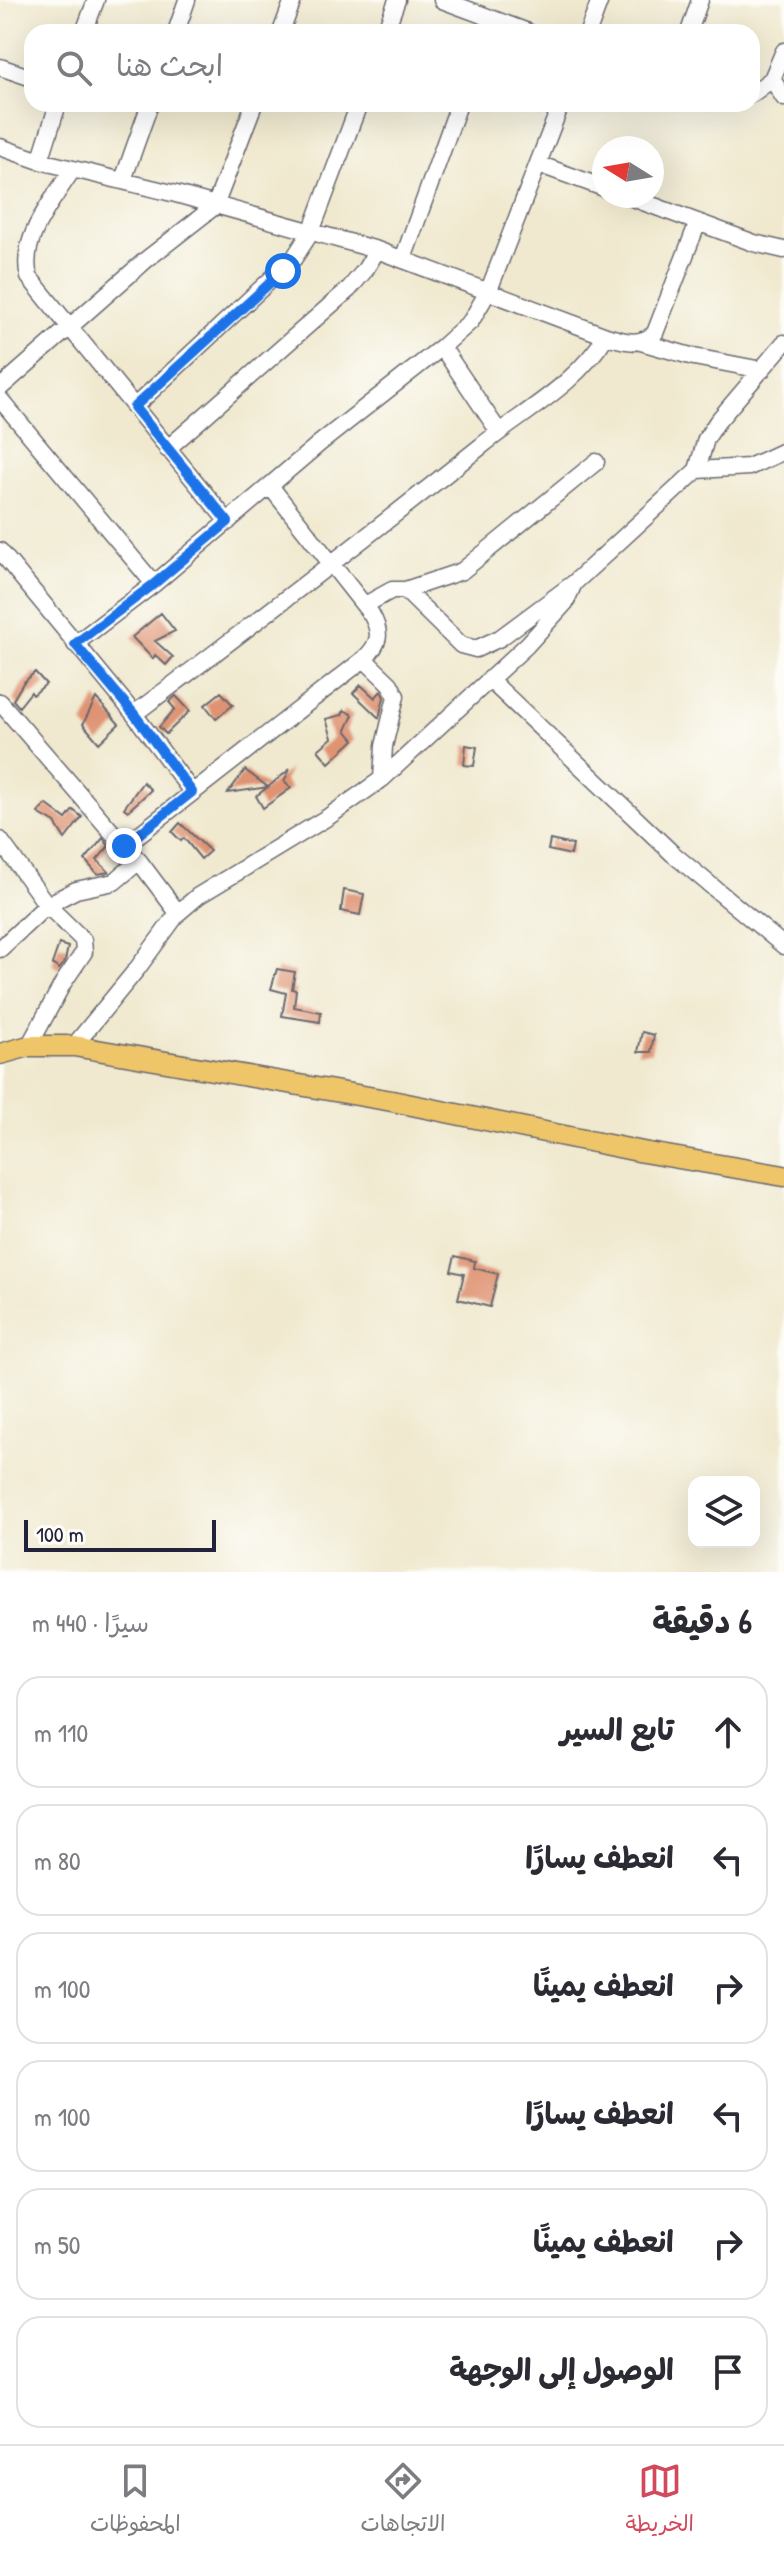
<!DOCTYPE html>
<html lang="ar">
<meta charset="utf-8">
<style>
body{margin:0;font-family:"Patrick Hand","Playpen Sans Arabic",sans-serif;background:#f2f2f3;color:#2b2b33;direction:rtl}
.controls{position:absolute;right:24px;bottom:24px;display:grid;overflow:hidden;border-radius:16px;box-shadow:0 8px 32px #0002}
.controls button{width:72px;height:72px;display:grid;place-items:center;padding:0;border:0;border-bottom:2px solid #e1e1e2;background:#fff;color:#2b2b33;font:40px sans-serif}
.compass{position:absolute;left:592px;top:136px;width:72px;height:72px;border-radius:50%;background:#fff;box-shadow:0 8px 32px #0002;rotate:281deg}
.scale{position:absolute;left:24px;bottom:20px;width:192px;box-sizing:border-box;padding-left:8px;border:4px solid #22223b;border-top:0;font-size:22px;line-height:28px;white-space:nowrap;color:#22223b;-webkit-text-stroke:6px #fdfcf7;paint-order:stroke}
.stop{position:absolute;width:24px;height:24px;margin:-18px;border:6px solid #1a73e8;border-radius:50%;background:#fff}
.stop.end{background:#1a73e8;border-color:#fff;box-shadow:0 2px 8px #0008}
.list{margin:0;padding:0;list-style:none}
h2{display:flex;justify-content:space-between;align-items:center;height:104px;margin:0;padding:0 32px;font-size:34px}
h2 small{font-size:26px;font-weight:400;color:#7c7c81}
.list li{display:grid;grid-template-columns:52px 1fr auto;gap:24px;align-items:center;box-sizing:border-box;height:112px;margin:0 16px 16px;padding:0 16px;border:2px solid #e1e1e2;border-radius:24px}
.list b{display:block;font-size:30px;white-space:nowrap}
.list em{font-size:26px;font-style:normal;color:#7c7c81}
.icon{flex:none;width:44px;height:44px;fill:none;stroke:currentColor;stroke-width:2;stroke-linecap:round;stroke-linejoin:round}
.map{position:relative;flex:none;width:784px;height:1572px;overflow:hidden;direction:ltr}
.search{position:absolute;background:#fff;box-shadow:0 8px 32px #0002;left:24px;right:24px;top:24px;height:88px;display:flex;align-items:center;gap:20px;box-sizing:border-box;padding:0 28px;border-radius:24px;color:#7c7c81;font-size:30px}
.sheet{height:872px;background:#fff}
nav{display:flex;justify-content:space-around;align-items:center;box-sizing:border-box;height:112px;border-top:2px solid #e1e1e2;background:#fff;font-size:22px;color:#7c7c81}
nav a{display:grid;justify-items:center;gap:4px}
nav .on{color:#d1495b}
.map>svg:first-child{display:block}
.building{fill:#df9372}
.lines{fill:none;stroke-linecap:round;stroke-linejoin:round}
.minor-casing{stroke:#6a686f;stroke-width:19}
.major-casing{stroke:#6a686f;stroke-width:23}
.minor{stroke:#fff;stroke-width:16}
.major{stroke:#eec569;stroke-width:20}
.route{stroke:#1a73e8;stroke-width:10}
</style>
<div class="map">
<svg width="784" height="1572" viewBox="0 0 784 1572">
<rect width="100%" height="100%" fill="#fdfcf7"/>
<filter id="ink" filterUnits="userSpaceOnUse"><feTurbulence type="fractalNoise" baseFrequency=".0125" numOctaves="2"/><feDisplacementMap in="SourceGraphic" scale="16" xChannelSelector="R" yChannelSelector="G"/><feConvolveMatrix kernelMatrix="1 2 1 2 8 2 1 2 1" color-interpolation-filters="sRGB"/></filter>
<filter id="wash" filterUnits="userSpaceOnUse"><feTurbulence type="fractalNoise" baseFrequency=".006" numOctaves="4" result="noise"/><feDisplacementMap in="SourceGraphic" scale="32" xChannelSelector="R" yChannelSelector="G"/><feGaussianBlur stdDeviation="1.8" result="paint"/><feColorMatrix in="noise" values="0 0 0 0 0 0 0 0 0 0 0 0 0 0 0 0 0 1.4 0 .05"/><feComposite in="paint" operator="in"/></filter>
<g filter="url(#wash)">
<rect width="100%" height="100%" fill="#f0e9cf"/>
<g id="blocks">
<!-- building -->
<path class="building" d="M161 613 175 631 155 641 173 657 166 665 155 655 153 659 132 637Z
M35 672 46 684 33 695 31 692 19 707 13 700 23 683Z
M361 685 375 698 381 691 384 697 379 718 353 693Z
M221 692 233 705 216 719 205 705Z
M176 696 190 711 166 734 159 727 175 709 169 702Z
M96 698 119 724 99 743 83 724Z
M344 710 353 715 346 730 354 740 329 763 318 750 332 738 326 719 342 715Z
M466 745 477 747 474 766 464 765Z
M290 769 284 781 291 788 263 808 256 796 268 787 228 793 245 770 268 787Z
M143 782 151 790 128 811 124 808Z
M46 804 66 819 73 810 82 817 65 839 55 823 38 813Z
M180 823 210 851 201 859 184 838 181 841 172 832Z
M103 838 109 846 97 860 109 872 97 874 85 860Z
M550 840 573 845 571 855 548 850Z
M344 890 364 894 360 915 341 911Z
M59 944 68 947 65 961 59 969 52 964Z
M277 969 295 972 292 989 296 990 294 1007 321 1012 320 1022 282 1016 286 993 271 989Z
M642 1032 654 1035 651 1052H638Z
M455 1256 475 1261 474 1268 498 1274 490 1307 458 1299 464 1274 451 1271Z"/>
</g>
</g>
<g filter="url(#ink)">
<use href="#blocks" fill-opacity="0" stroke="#6a686f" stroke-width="2"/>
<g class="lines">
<!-- minor casing -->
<g class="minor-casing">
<path id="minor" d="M442 0 528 32
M84 32 96 0
M176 32 187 0
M281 32 293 0
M385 32 397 0
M588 32 600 0
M689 32 700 0
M0 67 32 78
M772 79 784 98
M752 94 772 79 784 51
M0 147 40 161 176 194 377 250 606 336C624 341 640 347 655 333L698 222
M40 161 58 104
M538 164 604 188
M72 170C53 201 19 238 29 277L228 522
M123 180 150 104
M627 196 754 243 784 250
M403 259 459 104
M641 342 694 357 762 370
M442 347 499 432
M0 388 147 259 215 206 254 104
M0 399 154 584
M134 407 294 258 311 232 359 104
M167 449 349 289 365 270 377 250
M697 470 749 467 784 451
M0 551 134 714 192 792
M405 590 461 645 476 649 500 638 574 583 697 470 706 439 717 422 784 343
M365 605 392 590H405L462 571 596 462
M75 644 154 584 320 443 442 347 471 321 489 290 561 104
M364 659 390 684 396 696 384 746 382 779
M490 680 673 854 784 946
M0 702 124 846 139 861 178 913
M134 714C251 626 366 538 480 447 524 411 575 386 606 336
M0 840 47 905 83 940 84 952 63 983 29 1046
M124 846 364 659C380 644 382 633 371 614L270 486
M0 949 47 905 76 890 114 882 139 861
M74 1046 137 969 178 913 198 896 328 817 382 779 527 645 565 603 574 583"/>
</g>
<!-- major casing -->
<g class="major-casing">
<path id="major" d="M0 1054 29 1046H74L392 1101 643 1152 784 1176"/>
</g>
<!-- minor -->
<use href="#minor" class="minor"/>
<!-- major -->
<use href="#major" class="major"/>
</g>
</g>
<g class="lines" filter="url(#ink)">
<!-- route -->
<path class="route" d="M124 846 192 792 134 714 75 644 154 584 228 522 134 407 283 271"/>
</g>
</svg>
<div class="controls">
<button><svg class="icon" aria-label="layers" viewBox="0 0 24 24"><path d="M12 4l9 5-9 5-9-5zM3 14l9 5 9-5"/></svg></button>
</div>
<svg class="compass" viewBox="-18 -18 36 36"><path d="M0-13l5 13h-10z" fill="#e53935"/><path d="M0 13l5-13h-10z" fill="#7c7c81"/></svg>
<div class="scale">100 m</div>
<div class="stop" style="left:283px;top:271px"></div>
<div class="stop end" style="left:124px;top:846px"></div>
<div class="search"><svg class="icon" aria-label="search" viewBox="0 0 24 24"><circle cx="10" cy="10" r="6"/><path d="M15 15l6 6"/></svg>ابحث هنا</div>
</div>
<section class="sheet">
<h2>6 دقيقة<small>سيرًا · 440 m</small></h2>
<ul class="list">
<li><svg class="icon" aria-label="ahead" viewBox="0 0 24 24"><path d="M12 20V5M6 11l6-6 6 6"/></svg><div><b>تابع السير</b></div><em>110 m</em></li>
<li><svg class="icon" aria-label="left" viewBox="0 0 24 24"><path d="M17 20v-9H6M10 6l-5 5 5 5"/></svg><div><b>انعطف يسارًا</b></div><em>80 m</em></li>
<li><svg class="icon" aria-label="right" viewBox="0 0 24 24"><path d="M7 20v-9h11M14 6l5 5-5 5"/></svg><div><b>انعطف يمينًا</b></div><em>100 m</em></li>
<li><svg class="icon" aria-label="left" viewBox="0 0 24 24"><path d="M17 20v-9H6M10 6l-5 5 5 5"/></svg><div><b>انعطف يسارًا</b></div><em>100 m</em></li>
<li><svg class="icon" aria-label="right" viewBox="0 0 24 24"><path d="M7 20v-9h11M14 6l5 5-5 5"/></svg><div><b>انعطف يمينًا</b></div><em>50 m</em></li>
<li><svg class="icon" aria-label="arrive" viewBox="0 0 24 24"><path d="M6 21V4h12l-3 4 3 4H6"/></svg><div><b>الوصول إلى الوجهة</b></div></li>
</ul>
</section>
<nav>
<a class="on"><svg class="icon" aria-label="map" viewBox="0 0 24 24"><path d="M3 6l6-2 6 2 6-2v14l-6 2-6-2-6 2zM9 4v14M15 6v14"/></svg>الخريطة</a>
<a><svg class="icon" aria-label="directions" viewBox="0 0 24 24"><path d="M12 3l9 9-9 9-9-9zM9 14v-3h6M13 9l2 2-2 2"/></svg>الاتجاهات</a>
<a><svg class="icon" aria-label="saved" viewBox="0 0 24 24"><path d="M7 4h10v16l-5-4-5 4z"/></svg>المحفوظات</a>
</nav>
